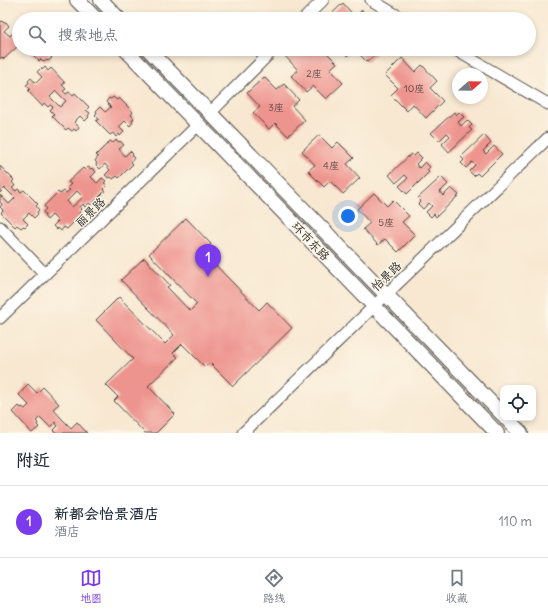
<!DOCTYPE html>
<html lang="zh">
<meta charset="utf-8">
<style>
body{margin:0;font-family:Delius,"LXGW WenKai TC",sans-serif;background:#f6f6f7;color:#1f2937}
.controls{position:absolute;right:12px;bottom:12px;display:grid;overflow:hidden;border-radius:8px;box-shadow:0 2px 6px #0003}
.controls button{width:36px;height:36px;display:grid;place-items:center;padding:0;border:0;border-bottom:1px solid #e0e1e3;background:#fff;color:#1f2937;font:20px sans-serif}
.compass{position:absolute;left:452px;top:68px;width:36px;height:36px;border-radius:50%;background:#fff;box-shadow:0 2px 6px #0003;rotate:70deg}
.you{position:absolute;left:348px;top:216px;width:14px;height:14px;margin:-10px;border:3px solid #fff;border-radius:50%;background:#1a73e8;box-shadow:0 0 0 6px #1a73e833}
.badge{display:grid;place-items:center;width:26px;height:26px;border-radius:50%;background:#7c3aed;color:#fff;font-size:13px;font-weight:700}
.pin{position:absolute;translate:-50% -33px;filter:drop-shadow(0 1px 2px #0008)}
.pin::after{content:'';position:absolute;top:21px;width:14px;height:12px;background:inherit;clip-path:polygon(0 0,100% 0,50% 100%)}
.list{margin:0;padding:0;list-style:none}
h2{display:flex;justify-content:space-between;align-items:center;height:52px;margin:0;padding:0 16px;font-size:17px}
h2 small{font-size:13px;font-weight:400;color:#747a83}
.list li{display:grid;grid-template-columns:26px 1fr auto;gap:12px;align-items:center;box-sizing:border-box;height:72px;padding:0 16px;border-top:1px solid #e0e1e3}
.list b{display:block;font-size:15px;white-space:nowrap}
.list p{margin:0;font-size:13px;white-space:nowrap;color:#747a83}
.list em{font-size:13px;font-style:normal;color:#747a83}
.icon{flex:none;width:22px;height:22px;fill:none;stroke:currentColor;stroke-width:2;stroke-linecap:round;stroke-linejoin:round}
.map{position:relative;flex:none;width:548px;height:433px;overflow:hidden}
.search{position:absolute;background:#fff;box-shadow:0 2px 6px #0003;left:12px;right:12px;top:12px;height:44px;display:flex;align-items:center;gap:10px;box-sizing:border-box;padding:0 14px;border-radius:22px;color:#747a83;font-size:15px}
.sheet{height:124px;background:#fff}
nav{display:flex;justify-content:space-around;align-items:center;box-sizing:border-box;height:56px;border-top:1px solid #e0e1e3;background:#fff;font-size:11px;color:#747a83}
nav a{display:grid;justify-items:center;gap:2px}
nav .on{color:#7c3aed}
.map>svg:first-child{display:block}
.building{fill:#ee948f;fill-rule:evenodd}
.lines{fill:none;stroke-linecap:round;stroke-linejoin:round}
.minor-casing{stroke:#4a4744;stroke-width:13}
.major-casing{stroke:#4a4744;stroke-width:16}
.minor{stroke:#fff;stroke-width:11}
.major{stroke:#fff;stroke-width:14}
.labels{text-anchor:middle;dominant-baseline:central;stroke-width:3;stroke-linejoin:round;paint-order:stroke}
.number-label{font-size:10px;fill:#5c4544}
.street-label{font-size:12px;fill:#2b2b2b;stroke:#fcf5e5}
</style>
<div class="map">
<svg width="548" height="433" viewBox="0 0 548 433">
<rect width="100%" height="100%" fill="#fcf5e5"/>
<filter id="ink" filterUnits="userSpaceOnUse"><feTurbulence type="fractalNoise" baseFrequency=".025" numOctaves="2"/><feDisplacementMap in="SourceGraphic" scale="8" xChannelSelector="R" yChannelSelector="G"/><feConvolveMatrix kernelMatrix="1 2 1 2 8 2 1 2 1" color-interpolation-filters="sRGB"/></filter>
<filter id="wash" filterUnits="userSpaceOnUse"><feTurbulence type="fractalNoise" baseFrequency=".012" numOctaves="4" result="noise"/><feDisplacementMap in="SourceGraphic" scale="16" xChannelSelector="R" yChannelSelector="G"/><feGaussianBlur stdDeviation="0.9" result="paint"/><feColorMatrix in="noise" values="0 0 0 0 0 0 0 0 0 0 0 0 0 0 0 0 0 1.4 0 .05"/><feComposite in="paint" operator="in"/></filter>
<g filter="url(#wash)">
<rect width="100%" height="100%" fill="#f8e8d1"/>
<g id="blocks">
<!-- building -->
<path class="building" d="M343 3 355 17 362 10 370 19H326Z
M2 21 4 23 6 22 9 26 4 31 10 36 15 31 19 35 17 37 19 40 16 43 19 45 4 59 2 57 0 59V22Z
M27 49H51L47 53 52 58 48 61 47 60 44 62 41 59 39 61Z
M292 49H310L315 53 319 49H323L337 63 330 69 343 83 326 99 313 86 306 92 291 76 298 70 285 56Z
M341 49H381L367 62 354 49 347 56Z
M402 58 415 72 422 65 437 81 430 88 443 101 426 118 413 104 407 111 391 95 398 88 385 75Z
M45 67 48 71 51 68 65 83 62 85 66 89 63 91 66 94 69 92 73 95 75 93 89 107 86 110 90 113 88 116 89 117 85 121 80 116 74 122 79 127 76 131 74 129 72 131 68 128 66 130 52 116 54 114 50 110 53 107 50 105 48 107 44 103 42 106 28 91 30 89 26 85 29 83 28 81 31 78 36 83 42 77 37 72 41 68 42 70ZM56 91 66 101 60 107 50 97Z
M264 77 277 90 284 84 299 100 292 106 305 120 288 136 275 123 269 129 253 113 260 107 247 93Z
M113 97 117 100 119 98 133 112 131 115 134 118 132 121 133 122 130 126 125 121 119 127 124 132 120 136 119 134 116 137 113 133 110 135 96 121 99 119 95 115 97 113 96 111 100 107 105 112 111 107 106 102 109 98 111 99Z
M454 112 456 115 459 112 464 117 458 122 461 126 467 120 472 125 469 128 472 130 449 152 442 144 450 136 447 133 439 141 431 133Z
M319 135 332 148 338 142 354 158 347 164 360 178 343 194 330 181 324 187 308 171 315 165 302 151Z
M484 135 491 143 483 151 486 154 494 146 502 154 480 176 477 173 474 176 469 171 475 165 472 162 466 168 461 163 464 160 461 157Z
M116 140 119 142 120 141 124 145 119 149 125 156 130 151 133 154 132 156 134 158 131 162 133 164 119 178 117 176 113 179 111 177 109 178 105 175 110 170 105 164 100 169 96 165 97 163 95 161 98 157 96 155 110 141 113 143Z
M417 153 422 158 416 164 419 168 425 162 430 167 427 170 429 172 407 194 399 186 408 178 405 175 396 183 389 175 411 154 414 156Z
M0 166 14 180 12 182 15 186 12 188 16 191 18 189 21 192 24 190 38 204 36 206 39 210 37 212 38 214 34 218 29 213 23 219 28 224 25 227 23 226 21 228 17 225 15 227 1 213 3 210 0 207 2 204 0 202V195L9 204 15 198 5 188 0 193Z
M88 167 91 169 92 168 96 172 91 177 97 183 102 178 106 181 104 183 107 185 103 189 105 191 91 205 89 203 85 207 83 204 80 207 82 209 79 213 81 215 67 229 64 227 61 231 58 228 57 230 53 226 58 221 52 215 47 220 44 216 45 215 43 212 46 209 44 206 58 192 60 194 64 191 66 193 70 190 67 188 71 184 68 182 83 168 85 170ZM77 191 83 197 72 207 67 201Z
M441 177 448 184 440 192 443 196 451 188 459 195 436 217 434 214 431 217 426 212 432 206 429 203 423 209 418 204 421 201 418 198Z
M374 193 387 206 393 200 409 216 402 222 415 235 398 252 385 239 378 245 363 229 370 223 357 209Z
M186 218 211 244 203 252 259 310 267 302 292 328 233 386 210 363 205 367 182 344 173 353 178 357 148 386 175 414 156 433H145L114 401 118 397 106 385 133 359 96 320 119 297 165 344 174 335 121 280 144 258 170 285 167 287 190 311 197 304 149 254Z
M28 384 37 393 43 387 59 404 53 409 62 419 71 428 77 422 87 433H56L53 431 58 426 55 422 50 427 40 417 36 421 38 423 37 425 39 427 32 433 13 412 19 406 21 408 22 407 25 409 29 405 19 395Z"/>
</g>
</g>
<g filter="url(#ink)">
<use href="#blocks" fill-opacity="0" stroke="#4a4744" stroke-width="1"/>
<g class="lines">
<!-- minor casing -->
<g class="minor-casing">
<path id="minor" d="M371 0 403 19
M304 19 323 0
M454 49 548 104
M210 113 274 49
M0 227 45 274
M0 318 198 125
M243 433 548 138"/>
</g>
<!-- major casing -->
<g class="major-casing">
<path id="major" d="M77 0 96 19
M101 0 119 19
M125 49 497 433
M148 49 503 415
M506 418 521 433"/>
</g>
<!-- minor -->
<use href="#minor" class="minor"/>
<!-- major -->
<use href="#major" class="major"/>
</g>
</g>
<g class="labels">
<!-- number labels -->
<g class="number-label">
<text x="314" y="73">2座</text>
<text x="414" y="88">10座</text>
<text x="276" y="107">3座</text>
<text x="331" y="165">4座</text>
<text x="386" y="222">5座</text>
</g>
<!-- street labels -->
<g class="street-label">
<text transform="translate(90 212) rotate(-44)">丽景路</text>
<text transform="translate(311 241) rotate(46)">环市东路</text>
<text transform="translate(386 276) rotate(-44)">怡景路</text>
</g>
</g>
</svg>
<div class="controls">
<button><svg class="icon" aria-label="locate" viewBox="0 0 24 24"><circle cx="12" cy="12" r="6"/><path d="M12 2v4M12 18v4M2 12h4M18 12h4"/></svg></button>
</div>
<svg class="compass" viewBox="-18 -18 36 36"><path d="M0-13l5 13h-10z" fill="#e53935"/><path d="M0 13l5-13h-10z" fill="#747a83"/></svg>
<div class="you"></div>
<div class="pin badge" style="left:208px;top:277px">1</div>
<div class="search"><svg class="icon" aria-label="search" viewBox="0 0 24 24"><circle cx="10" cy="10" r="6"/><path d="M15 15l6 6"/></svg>搜索地点</div>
</div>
<section class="sheet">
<h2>附近<small></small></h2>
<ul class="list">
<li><span class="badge">1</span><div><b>新都会怡景酒店</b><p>酒店</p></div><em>110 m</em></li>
</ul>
</section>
<nav>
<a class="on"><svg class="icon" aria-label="map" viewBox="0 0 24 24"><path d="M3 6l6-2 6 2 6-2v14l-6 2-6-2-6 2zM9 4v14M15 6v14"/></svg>地图</a>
<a><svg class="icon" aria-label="directions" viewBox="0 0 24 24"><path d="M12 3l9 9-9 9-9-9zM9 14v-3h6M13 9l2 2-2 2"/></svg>路线</a>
<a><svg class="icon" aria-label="saved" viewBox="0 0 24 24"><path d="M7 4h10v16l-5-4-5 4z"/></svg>收藏</a>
</nav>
